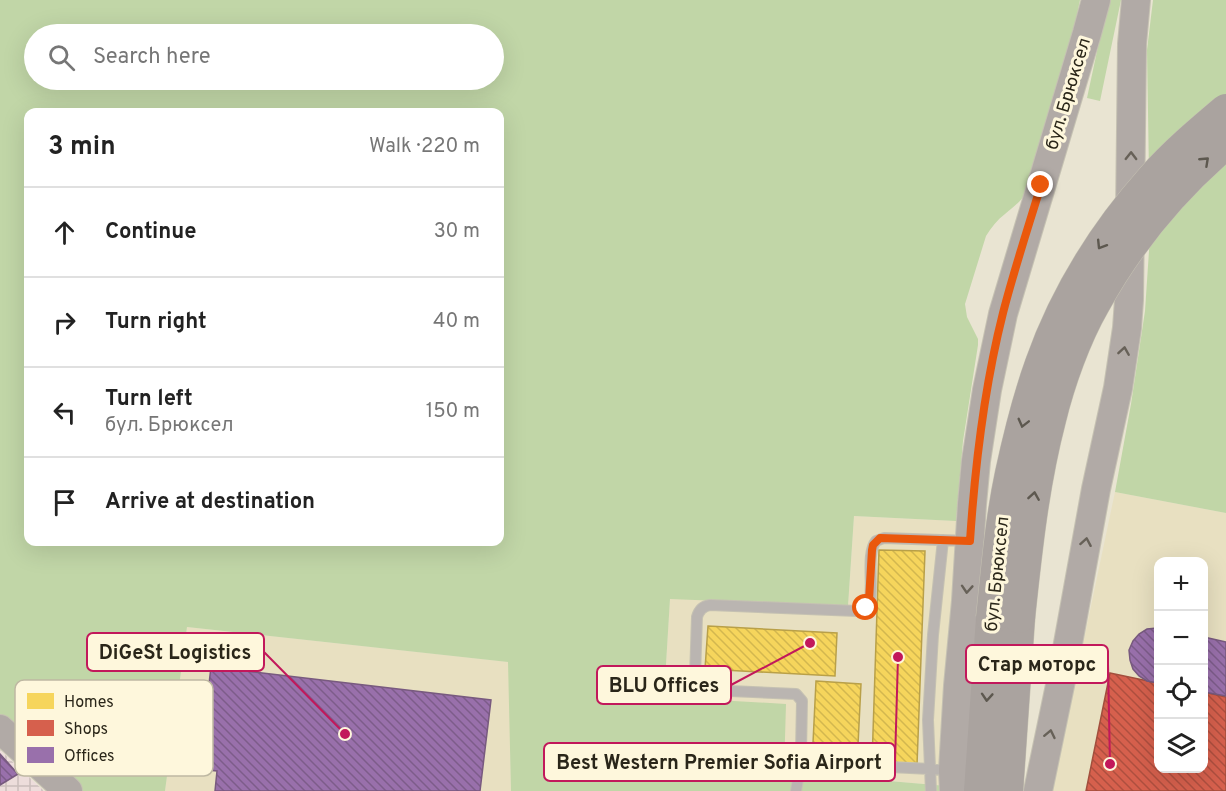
<!DOCTYPE html>
<meta charset="utf-8">
<style>
body{margin:0;font-family:Overpass,sans-serif;background:#f6f6f6;color:#222}
.controls{position:absolute;right:18px;bottom:18px;display:grid;overflow:hidden;border-radius:12px;box-shadow:0 6px 24px #0002}
.controls button{width:54px;height:54px;display:grid;place-items:center;padding:0;border:0;border-bottom:2px solid #e0e0e0;background:#fff;color:#222;font:30px sans-serif}
.stop{position:absolute;width:18px;height:18px;margin:-14px;border:4px solid #ea580c;border-radius:50%;background:#fff}
.stop.end{background:#ea580c;border-color:#fff;box-shadow:0 2px 6px #0008}
.list{margin:0;padding:0;list-style:none}
h2{display:flex;justify-content:space-between;align-items:center;height:78px;margin:0;padding:0 24px;font-size:26px}
h2 small{font-size:20px;font-weight:400;color:#767676}
.list li{display:grid;grid-template-columns:39px 1fr auto;gap:18px;align-items:center;box-sizing:border-box;height:90px;padding:0 24px;border-top:2px solid #e0e0e0}
.list b{display:block;font-size:22px;white-space:nowrap}
.list p{margin:0;font-size:20px;white-space:nowrap;color:#767676}
.list em{font-size:20px;font-style:normal;color:#767676}
.icon{flex:none;width:33px;height:33px;fill:none;stroke:currentColor;stroke-width:2;stroke-linecap:round;stroke-linejoin:round}
.map{position:relative;flex:none;width:1226px;height:791px;overflow:hidden}
.search{position:absolute;background:#fff;box-shadow:0 6px 24px #0002;left:24px;top:24px;width:480px;height:66px;display:flex;align-items:center;gap:15px;box-sizing:border-box;padding:0 21px;border-radius:33px;color:#767676;font-size:22px}
.panel{position:absolute;background:#fff;box-shadow:0 6px 24px #0002;left:24px;top:108px;width:480px;height:438px;border-radius:12px}
.map>svg:first-child{display:block}
.built{fill:#e8e0c1;fill-rule:evenodd}
.industrial{fill:url(#industrial-grid)}
.grass{fill:#c1d6a7;fill-rule:evenodd}
.homes{fill:url(#homes-back-hatch);stroke:#b9a048;stroke-width:1.5}
.shops{fill:url(#shops-back-hatch);stroke:#a24f3d;stroke-width:1.5}
.offices{fill:url(#offices-back-hatch);stroke:#785a7f;stroke-width:1.5}
.lines{fill:none;stroke-linecap:round;stroke-linejoin:round}
.lane-casing{stroke:#c5c1b2;stroke-width:12}
.secondary-casing{stroke:#c5c1b2;stroke-width:30}
.primary-casing{stroke:#c5c1b2;stroke-width:33}
.lane{stroke:#bab5b1;stroke-width:10}
.secondary{stroke:#b1aaa6;stroke-width:28}
.primary{stroke:#aaa39f;stroke-width:32}
.primary-bridge-casing{stroke:#c5c1b2;stroke-width:33;stroke-linecap:butt}
.primary-bridge{stroke:#aaa39f;stroke-width:32}
.oneway{stroke:#676158}
.oneway2{stroke:#5d584f}
.route{stroke:#ea580c;stroke-width:8}
.labels{text-anchor:middle;dominant-baseline:central;stroke-width:6;stroke-linejoin:round;paint-order:stroke}
.street-label{font-size:18px;fill:#2a2619;stroke:#fef7dc}
.key{fill:#fef7dc;stroke:#beb8a2;stroke-width:1.5}
.key-label{font-size:16px;fill:#2a2619}
.leader{fill:none;stroke:#c2185b;stroke-width:2}
.callout-dot{fill:#c2185b;stroke:#fef7dc;stroke-width:2}
.callout{fill:#fef7dc;stroke:#c2185b;stroke-width:2}
.callout-label{font-size:20px;text-anchor:middle;font-weight:bold;fill:#2a2619}
</style>
<div class="map">
<svg width="1226" height="791" viewBox="0 0 1226 791">
<defs>
<pattern id="industrial-grid" width="8" height="8" patternUnits="userSpaceOnUse" patternTransform="scale(1.5)"><rect width="8" height="8" fill="#eddddb"/><path d="M0 4h8M4 0v8" fill="none" stroke="#cbbebb"/></pattern>
<pattern id="homes-back-hatch" width="6" height="6" patternUnits="userSpaceOnUse" patternTransform="scale(1.5)"><rect width="6" height="6" fill="#f6d55c"/><path d="M-1 5l2 2M0 0l6 6M5-1l2 2" fill="none" stroke="#d3b74f"/></pattern>
<pattern id="shops-back-hatch" width="6" height="6" patternUnits="userSpaceOnUse" patternTransform="scale(1.5)"><rect width="6" height="6" fill="#d6604d"/><path d="M-1 5l2 2M0 0l6 6M5-1l2 2" fill="none" stroke="#ae4f3f"/></pattern>
<pattern id="offices-back-hatch" width="6" height="6" patternUnits="userSpaceOnUse" patternTransform="scale(1.5)"><rect width="6" height="6" fill="#9970ab"/><path d="M-1 5l2 2M0 0l6 6M5-1l2 2" fill="none" stroke="#7d5c8a"/></pattern>
</defs>
<rect width="100%" height="100%" fill="#e9e4d2"/>
<!-- built -->
<path class="built" d="M1115 492 1226 513V791H1052ZM1158 562H1204V768H1158Z
M854 516 956 521 947 786 784 772 664 697 670 598 848 606Z
M187 627 509 662 511 791H165Z"/>
<!-- industrial -->
<path class="industrial" d="M0 750 44 791H0Z"/>
<!-- grass -->
<path class="grass" d="M0 0H1080L1074 29 1023 197C1018 204 1012 208 1005 214 997 220 991 228 986 236L965 304 967 317 978 339V345L963 441 956 521 854 516 848 606 670 599 664 697 786 704 784 772 947 786 948 791H511L508 662 187 627 165 791H82L0 716ZM34 34H494V80H34ZM28 112H500V542H28Z
M1108 0H1121L1100 101 1087 98Z
M1153 0H1226V513L1115 492 1131 404 1145 311 1150 236 1147 50Z"/>
<!-- homes -->
<path class="homes" d="M879 550 925 551 917 765 872 763Z
M708 626 837 633 835 676 705 669Z
M816 681 861 684 858 745 813 743Z"/>
<!-- shops -->
<path class="shops" d="M1110 673 1158 683V768H1204V692L1226 697V791H1086Z"/>
<!-- offices -->
<path class="offices" d="M1157 628H1158V683L1147 681 1139 676 1133 669 1130 660 1129 650 1133 641 1139 634 1147 629Z
M1204 637 1226 642V696L1204 692Z
M211 667 491 700 480 791H215L217 771 199 769Z
M0 754 18 774 0 785Z"/>
<g class="lines">
<!-- lane casing -->
<g class="lane-casing">
<path id="lane" d="M951 770 808 763 802 756 801 752 802 701 796 694 707 690C699 688 696 684 695 677L697 617C699 610 703 606 710 605L857 611C860 611 863 611 866 608 877 598 864 556 876 541L884 538 969 541
M796 791 802 756
M931 791 928 720 933 635 943 540"/>
</g>
<!-- secondary casing -->
<g class="secondary-casing">
<path id="secondary" d="M0 729 68 791
M954 791 953 770 958 686 966 601 972 504 976 461 987 390 1003 314 1087 33 1096 0
M1038 791 1063 671 1096 489 1118 388 1127 328 1129 300 1132 44 1136 0"/>
</g>
<!-- primary casing -->
<g class="primary-casing">
<path id="primary" d="M980 791 992 618
M1007 791 1019 617"/>
</g>
<!-- lane -->
<use href="#lane" class="lane"/>
<!-- secondary -->
<use href="#secondary" class="secondary"/>
<!-- primary -->
<use href="#primary" class="primary"/>
<!-- primary-bridge casing -->
<g class="primary-bridge-casing">
<path id="primary-bridge" d="M1019 617C1026 551 1033 484 1050 419 1059 382 1075 337 1094 304 1127 244 1173 188 1226 143
M992 618C997 570 1001 521 1011 474 1019 437 1028 400 1041 364 1065 296 1105 232 1153 178 1175 153 1200 132 1226 110"/>
</g>
<!-- primary-bridge -->
<use href="#primary-bridge" class="primary-bridge"/>
</g>
<!-- one-way arrows -->
<defs><path id="oneway-chevron" d="M-2-3.5L2.5 0L-2 3.5" fill="none" stroke-width="1.6" stroke-linecap="round" stroke-linejoin="round" transform="scale(1.5)"/></defs>
<g class="oneway">
<use href="#oneway-chevron" transform="translate(1131 156) rotate(-89)"/>
<use href="#oneway-chevron" transform="translate(1124 351) rotate(-81)"/>
<use href="#oneway-chevron" transform="translate(1086 542) rotate(-80)"/>
<use href="#oneway-chevron" transform="translate(967 589) rotate(94)"/>
<use href="#oneway-chevron" transform="translate(1050 734) rotate(-78)"/>
</g>
<g class="oneway2">
<use href="#oneway-chevron" transform="translate(1205 161) rotate(-43)"/>
<use href="#oneway-chevron" transform="translate(1101 245) rotate(122)"/>
<use href="#oneway-chevron" transform="translate(1023 423) rotate(104)"/>
<use href="#oneway-chevron" transform="translate(1034 496) rotate(-81)"/>
<use href="#oneway-chevron" transform="translate(987 697) rotate(94)"/>
</g>
<g class="lines">
<!-- route -->
<path class="route" d="M866 608 869 600 872 550 873 545 880 538 970 541C975 465 984 388 1003 313 1014 270 1028 228 1041 185"/>
</g>
<g class="labels">
<!-- street labels -->
<g class="street-label">
<text transform="translate(1069 94) rotate(-73)">бул. Брюксел</text>
<text transform="translate(998 574) rotate(-84)">бул. Брюксел</text>
</g>
</g>
<!-- legend -->
<rect x="15" y="680" width="198" height="96" rx="9" class="key"/>
<rect x="27" y="693" width="27" height="16" fill="#f6d55c"/>
<rect x="27" y="720" width="27" height="16" fill="#d6604d"/>
<rect x="27" y="747" width="27" height="16" fill="#9970ab"/>
<g class="key-label">
<text x="64" y="707">Homes</text>
<text x="64" y="734">Shops</text>
<text x="64" y="761">Offices</text>
</g>
<!-- callouts -->
<path class="leader" d="M345 734L264 652M1110 764L1108 664M810 643L731 685M898 657L895 762"/>
<g class="callout-dot">
<circle cx="345" cy="734" r="6"/>
<circle cx="1110" cy="764" r="6"/>
<circle cx="810" cy="643" r="6"/>
<circle cx="898" cy="657" r="6"/>
</g>
<g class="callout">
<rect x="87" y="633" width="177" height="38" rx="6"/>
<rect x="966" y="645" width="142" height="38" rx="6"/>
<rect x="597" y="666" width="134" height="38" rx="6"/>
<rect x="544" y="743" width="351" height="38" rx="6"/>
</g>
<g class="callout-label">
<text x="175" y="659">DiGeSt Logistics</text>
<text x="1037" y="671">Стар моторс</text>
<text x="664" y="692">BLU Offices</text>
<text x="719" y="769">Best Western Premier Sofia Airport</text>
</g>
</svg>
<div class="controls">
<button>+</button>
<button>−</button>
<button><svg class="icon" aria-label="locate" viewBox="0 0 24 24"><circle cx="12" cy="12" r="6"/><path d="M12 2v4M12 18v4M2 12h4M18 12h4"/></svg></button>
<button><svg class="icon" aria-label="layers" viewBox="0 0 24 24"><path d="M12 4l9 5-9 5-9-5zM3 14l9 5 9-5"/></svg></button>
</div>
<div class="stop" style="left:866px;top:608px"></div>
<div class="stop end" style="left:1041px;top:185px"></div>
<div class="search"><svg class="icon" aria-label="search" viewBox="0 0 24 24"><circle cx="10" cy="10" r="6"/><path d="M15 15l6 6"/></svg>Search here</div>
<section class="panel">
<h2>3 min<small>Walk · 220 m</small></h2>
<ul class="list">
<li><svg class="icon" aria-label="ahead" viewBox="0 0 24 24"><path d="M12 20V5M6 11l6-6 6 6"/></svg><div><b>Continue</b></div><em>30 m</em></li>
<li><svg class="icon" aria-label="right" viewBox="0 0 24 24"><path d="M7 20v-9h11M14 6l5 5-5 5"/></svg><div><b>Turn right</b></div><em>40 m</em></li>
<li><svg class="icon" aria-label="left" viewBox="0 0 24 24"><path d="M17 20v-9H6M10 6l-5 5 5 5"/></svg><div><b>Turn left</b><p>бул. Брюксел</p></div><em>150 m</em></li>
<li><svg class="icon" aria-label="arrive" viewBox="0 0 24 24"><path d="M6 21V4h12l-3 4 3 4H6"/></svg><div><b>Arrive at destination</b></div></li>
</ul>
</section>
</div>
